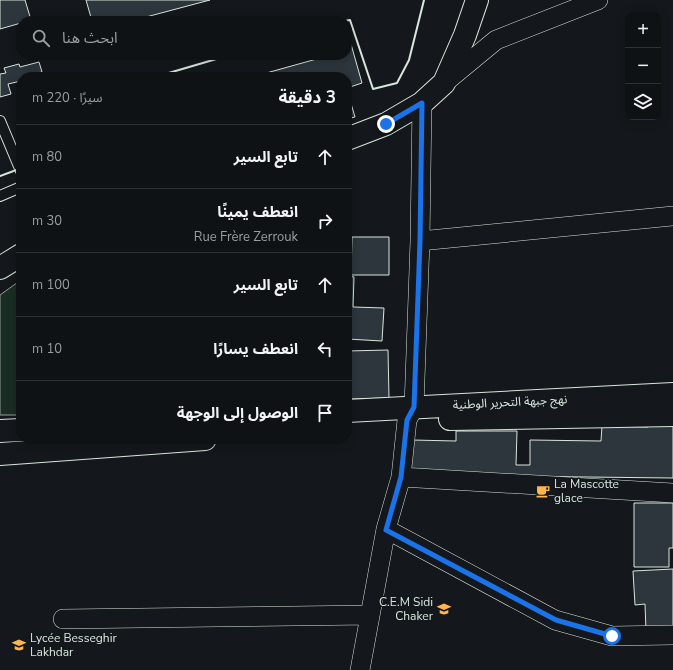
<!DOCTYPE html>
<html lang="ar">
<meta charset="utf-8">
<style>
body{margin:0;font-family:"Nunito Sans","Noto Sans Arabic",sans-serif;background:#181b1e;color:#f1f3f6;direction:rtl}
.controls{position:absolute;right:12px;top:12px;display:grid;overflow:hidden;border-radius:8px;box-shadow:0 2px 10px #0003}
.controls button{width:36px;height:36px;display:grid;place-items:center;padding:0;border:0;border-bottom:1px solid #2f3234;background:#0f1215;color:#f1f3f6;font:20px sans-serif}
.stop{position:absolute;width:12px;height:12px;margin:-9px;border:3px solid #1a73e8;border-radius:50%;background:#fff}
.stop.end{background:#1a73e8;border-color:#fff;box-shadow:0 1px 4px #0008}
.list{margin:0;padding:0;list-style:none}
h2{display:flex;justify-content:space-between;align-items:center;height:52px;margin:0;padding:0 16px;font-size:17px}
h2 small{font-size:13px;font-weight:400;color:#9b9ea0}
.list li{display:grid;grid-template-columns:26px 1fr auto;gap:12px;align-items:center;box-sizing:border-box;height:64px;padding:0 16px;border-top:1px solid #2f3234}
.list b{display:block;font-size:15px;white-space:nowrap}
.list p{margin:0;font-size:13px;white-space:nowrap;color:#9b9ea0}
.list em{font-size:13px;font-style:normal;color:#9b9ea0}
.icon{flex:none;width:22px;height:22px;fill:none;stroke:currentColor;stroke-width:2;stroke-linecap:round;stroke-linejoin:round}
.map{position:relative;flex:none;width:673px;height:670px;overflow:hidden;direction:ltr}
.search{position:absolute;background:#0f1215;box-shadow:0 2px 10px #0003;left:16px;top:16px;width:336px;height:44px;display:flex;align-items:center;gap:10px;box-sizing:border-box;padding:0 14px;border-radius:16px;color:#9b9ea0;font-size:15px}
.panel{position:absolute;background:#0f1215;box-shadow:0 2px 10px #0003;left:16px;top:72px;width:336px;height:372px;border-radius:16px;direction:rtl}
.map>svg:first-child{display:block}
.green{fill:#1a2d24;stroke:#939e99}
.building{fill:#2c363c;stroke:#d8e6dc}
.lines{fill:none;stroke-linecap:round;stroke-linejoin:round}
.lane-casing{stroke:#d8e6dc;stroke-width:12}
.street-casing{stroke:#d8e6dc;stroke-width:20}
.primary-casing{stroke:#d8e6dc;stroke-width:24}
.lane{stroke:#14181c;stroke-width:10}
.street{stroke:#14181c;stroke-width:19}
.primary{stroke:#14181c;stroke-width:22}
.wall{stroke:#d8e6dc;stroke-width:2}
.route{stroke:#1a73e8;stroke-width:5}
.labels{text-anchor:middle;dominant-baseline:central;stroke-width:3;stroke-linejoin:round;paint-order:stroke}
.street-label{font-size:12px;fill:#d8e6dc;stroke:#14181c}
.poi-label{font-size:12px;fill:#d8e6dc;stroke:#14181c;text-anchor:start}
</style>
<div class="map">
<svg width="673" height="670" viewBox="0 0 673 670">
<rect width="100%" height="100%" fill="#14181c"/>
<!-- green -->
<path class="green" d="M21 280V415H0V295Z"/>
<!-- building -->
<path class="building" d="M0 0H25L31 20 21 21V23L0 29Z
M86 0H210L131 21H92Z
M347 30 362 83 347 88V77H252L331 55H347Z
M39 62 42 72 38 73 39 77H21V81L8 84 11 94 0 97V74L6 73 4 68 19 64 20 67Z
M347 90 355 117 347 119Z
M352 237H389V275H351Z
M347 276 354 277 353 307 384 308 382 341 347 339Z
M388 350 389 398 347 399V351Z
M649 421H673V478L411 475 412 440 456 441V431H517L516 465H530V440L601 441 602 426 648 427Z
M634 503H673V548H669V567H634Z
M673 569V629L646 631 645 604 635 605 633 571Z"/>
<g class="lines">
<!-- lane casing -->
<g class="lane-casing">
<path id="lane" d="M0 121 21 171
M0 196 21 187"/>
</g>
<!-- street casing -->
<g class="street-casing">
<path id="street" d="M444 83 496 40 598 0
M420 241 673 216
M401 477 673 493
M386 529 555 620 612 636 673 635
M63 619 370 615
M360 670 386 529 401 477 407 420 414 407 420 241 422 103"/>
</g>
<!-- primary casing -->
<g class="primary-casing">
<path id="primary" d="M347 139 386 124 422 103 444 83 465 35 477 0
M0 268 21 255
M347 411 673 394
M450 419 673 415
M0 431 21 430
M0 454 205 439"/>
</g>
<!-- lane -->
<use href="#lane" class="lane"/>
<!-- street -->
<use href="#street" class="street"/>
<!-- primary -->
<use href="#primary" class="primary"/>
<!-- wall -->
<path class="wall" d="M345 21 350 20 373 89 397 83 409 60 424 0
M155 77 230 55
M0 176 19 169"/>
</g>
<g class="lines">
<!-- route -->
<path class="route" d="M386 124 422 103 420 241 414 407 407 420 401 477 386 530 556 620 612 636"/>
</g>
<!-- icons -->
<defs>
<g id="cafe-bare" transform="scale(1.08)"><path d="M-5.5-4.5H6V0H3Q3 3.5 0 3.5H-2.5Q-5.5 3.5-5.5 0ZM3-3.2v2h1.7v-2ZM-6 4.5H4V6H-6Z" fill="#ffb74d" stroke="#14181c" stroke-width="2.5" paint-order="stroke"/></g>
<g id="school-bare" transform="scale(1.08)"><path d="M0-5L7-2L0 1L-7-2ZM-4 1L0 2.5L4 1V4Q0 6-4 4Z" fill="#ffb74d" stroke="#14181c" stroke-width="2.5" paint-order="stroke"/></g>
</defs>
<g fill-rule="evenodd">
<use href="#cafe-bare" x="543" y="491"/>
<use href="#school-bare" x="444" y="609"/>
<use href="#school-bare" x="19" y="645"/>
</g>
<g class="labels">
<!-- street labels -->
<g class="street-label">
<text transform="translate(510 402) rotate(-3)">نهج جبهة التحرير الوطنية</text>
</g>
<!-- poi labels -->
<g class="poi-label">
<text x="554" y="484">La Mascotte<tspan x="554" dy="14">glace</tspan></text>
<text x="433" y="602" text-anchor="end">C.E.M Sidi<tspan x="433" dy="14">Chaker</tspan></text>
<text x="30" y="638">Lycée Besseghir<tspan x="30" dy="14">Lakhdar</tspan></text>
</g>
</g>
</svg>
<div class="controls">
<button>+</button>
<button>−</button>
<button><svg class="icon" aria-label="layers" viewBox="0 0 24 24"><path d="M12 4l9 5-9 5-9-5zM3 14l9 5 9-5"/></svg></button>
</div>
<div class="stop" style="left:612px;top:636px"></div>
<div class="stop end" style="left:386px;top:124px"></div>
<div class="search"><svg class="icon" aria-label="search" viewBox="0 0 24 24"><circle cx="10" cy="10" r="6"/><path d="M15 15l6 6"/></svg>ابحث هنا</div>
<section class="panel">
<h2>3 دقيقة<small>سيرًا · 220 m</small></h2>
<ul class="list">
<li><svg class="icon" aria-label="ahead" viewBox="0 0 24 24"><path d="M12 20V5M6 11l6-6 6 6"/></svg><div><b>تابع السير</b></div><em>80 m</em></li>
<li><svg class="icon" aria-label="right" viewBox="0 0 24 24"><path d="M7 20v-9h11M14 6l5 5-5 5"/></svg><div><b>انعطف يمينًا</b><p>Rue Frère Zerrouk</p></div><em>30 m</em></li>
<li><svg class="icon" aria-label="ahead" viewBox="0 0 24 24"><path d="M12 20V5M6 11l6-6 6 6"/></svg><div><b>تابع السير</b></div><em>100 m</em></li>
<li><svg class="icon" aria-label="left" viewBox="0 0 24 24"><path d="M17 20v-9H6M10 6l-5 5 5 5"/></svg><div><b>انعطف يسارًا</b></div><em>10 m</em></li>
<li><svg class="icon" aria-label="arrive" viewBox="0 0 24 24"><path d="M6 21V4h12l-3 4 3 4H6"/></svg><div><b>الوصول إلى الوجهة</b></div></li>
</ul>
</section>
</div>
